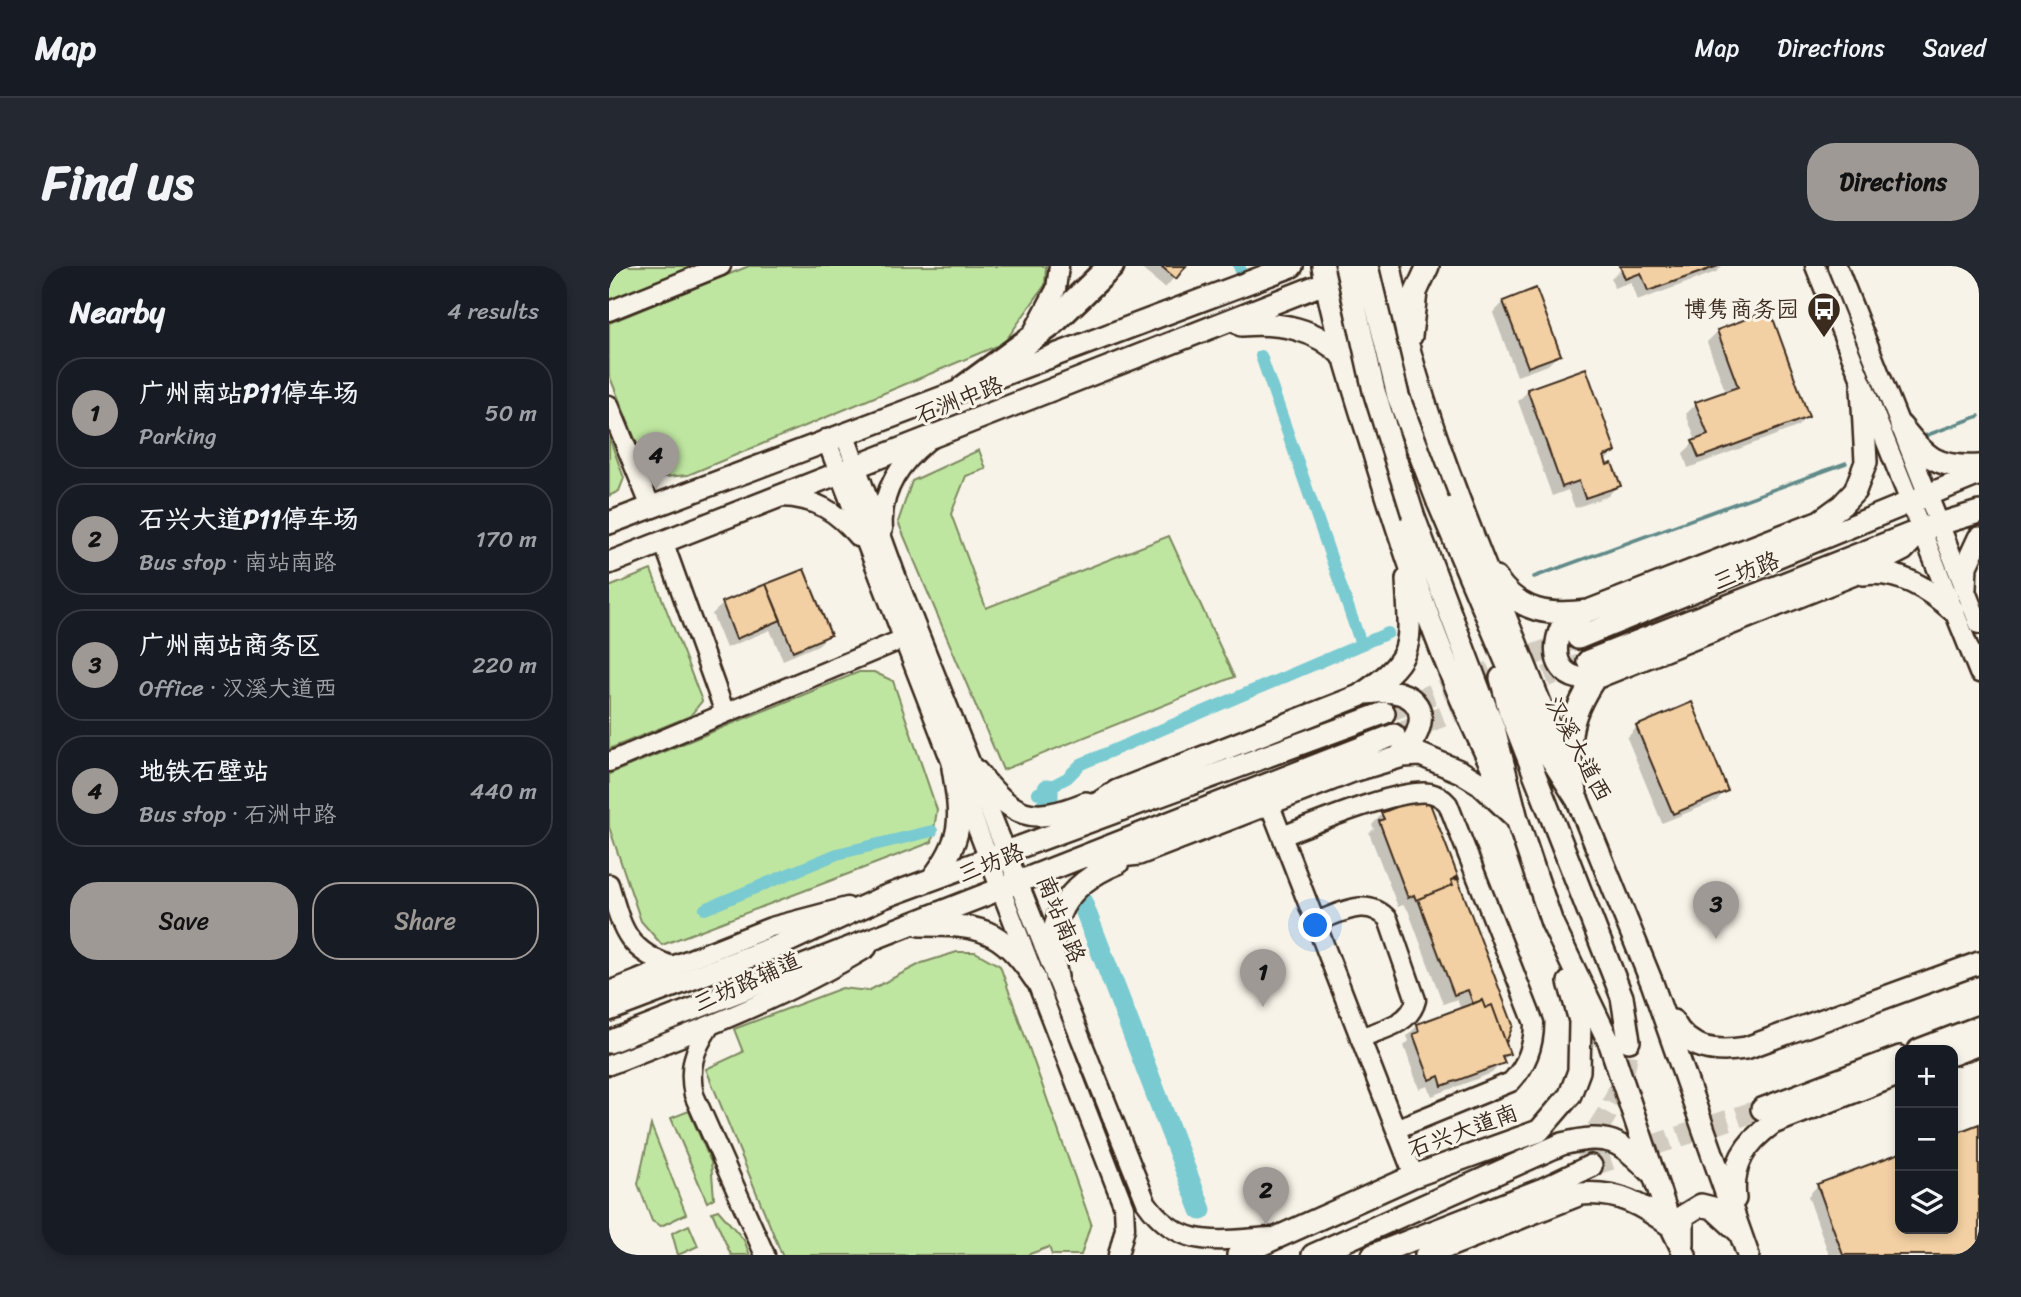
<!DOCTYPE html>
<meta charset="utf-8">
<style>
body{margin:0;font-family:Sriracha,"LXGW WenKai TC",sans-serif;background:#242831;color:#f1f3f6}
.controls{position:absolute;right:21px;bottom:21px;display:grid;overflow:hidden;border-radius:14px;box-shadow:0 4px 10px #0003}
.controls button{width:63px;height:63px;display:grid;place-items:center;padding:0;border:0;border-bottom:2px solid #363941;background:#171b24;color:#f1f3f6;font:35px sans-serif}
.you{position:absolute;left:707px;top:660px;width:24px;height:24px;margin:-18px;border:5px solid #fff;border-radius:50%;background:#1a73e8;box-shadow:0 0 0 10px #1a73e833}
.badge{display:grid;place-items:center;width:46px;height:46px;border-radius:50%;background:#9f9995;color:#111;font-size:23px;font-weight:700}
.pin{position:absolute;translate:-50% -58px;filter:drop-shadow(0 2px 4px #0008)}
.pin::after{content:'';position:absolute;top:37px;width:24px;height:21px;background:inherit;clip-path:polygon(0 0,100% 0,50% 100%)}
.list{margin:0;padding:0;list-style:none}
h2{display:flex;justify-content:space-between;align-items:center;height:91px;margin:0;padding:0 28px;font-size:30px}
h2 small{font-size:23px;font-weight:400;color:#9ea1a6}
.list li{display:grid;grid-template-columns:46px 1fr auto;gap:21px;align-items:center;box-sizing:border-box;height:112px;margin:0 14px 14px;padding:0 14px;border:2px solid #363941;border-radius:28px}
.list b{display:block;font-size:26px;white-space:nowrap}
.list p{margin:0;font-size:23px;white-space:nowrap;color:#9ea1a6}
.list em{font-size:23px;font-style:normal;color:#9ea1a6}
.actions{display:flex;gap:14px;padding:21px 28px}
.actions a{flex:1;padding:16px 0;border:2px solid #9f9995;border-radius:28px;text-align:center;font-size:24px;color:#9f9995}
.actions .main{background:#9f9995;color:#111}
.icon{flex:none;width:38px;height:38px;fill:none;stroke:currentColor;stroke-width:2;stroke-linecap:round;stroke-linejoin:round}
.map{position:relative;flex:none;width:1370px;height:989px;overflow:hidden;border-radius:28px}
header{display:flex;align-items:center;gap:42px;box-sizing:border-box;height:98px;padding:0 35px;background:#171b24;border-bottom:2px solid #363941}
header strong{font-size:33px}
nav{display:flex;gap:38px;margin-inline-start:auto;font-size:24px}
.intro{display:flex;align-items:center;justify-content:space-between;box-sizing:border-box;height:168px;padding:0 42px}
h1{margin:0;font-size:49px}
.button{padding:18px 32px;border-radius:28px;background:#9f9995;color:#111;font-size:24px;font-weight:700}
main{display:flex;gap:42px;padding:0 42px}
aside{flex:1;background:#171b24;border-radius:28px;box-shadow:0 4px 10px #0003}
.map>svg:first-child{display:block}
.green{fill:#bfe6a1;stroke:#7d8860;stroke-width:2}
.shadow{fill:#0003}
.lines{fill:none;stroke-linecap:round;stroke-linejoin:round}
.stream{stroke:#608a89;stroke-width:3.5}
.canal{stroke:#79cad1;stroke-width:12}
.river{stroke:#79cad1;stroke-width:21}
.building{fill:#f3d0a3;stroke:#3b2a1e;stroke-width:2}
.major-tunnel{stroke:#d1cbc0;stroke-width:21;stroke-dasharray:21 10;stroke-linecap:butt}
.minor-casing{stroke:#3b2a1e;stroke-width:23}
.major-casing{stroke:#3b2a1e;stroke-width:26}
.highway-casing{stroke:#3b2a1e;stroke-width:30}
.minor{stroke:#f7f3e8;stroke-width:18}
.major{stroke:#f7f3e8;stroke-width:21}
.highway{stroke:#f7f3e8;stroke-width:24}
.major-bridge-casing{stroke:#3b2a1e;stroke-width:26;stroke-linecap:butt}
.major-bridge{stroke:#f7f3e8;stroke-width:21}
.labels{text-anchor:middle;dominant-baseline:central;stroke-width:6;stroke-linejoin:round;paint-order:stroke}
.poi-label{font-size:23px;fill:#3b2a1e;stroke:#f7f3e8;text-anchor:end}
.street-label{font-size:23px;fill:#3b2a1e;stroke:#f7f3e8}
</style>
<header>
<strong>Map</strong>
<nav><a>Map</a><a>Directions</a><a>Saved</a></nav>
</header>
<div class="intro"><h1>Find us</h1><a class="button">Directions</a></div>
<main>
<aside>
<h2>Nearby<small>4 results</small></h2>
<ul class="list">
<li><span class="badge">1</span><div><b>广州南站P11停车场</b><p>Parking</p></div><em>50 m</em></li>
<li><span class="badge">2</span><div><b>石兴大道P11停车场</b><p>Bus stop · 南站南路</p></div><em>170 m</em></li>
<li><span class="badge">3</span><div><b>广州南站商务区</b><p>Office · 汉溪大道西</p></div><em>220 m</em></li>
<li><span class="badge">4</span><div><b>地铁石壁站</b><p>Bus stop · 石洲中路</p></div><em>440 m</em></li>
</ul>
<div class="actions"><a class="main">Save</a><a>Share</a></div>
</aside>
<div class="map">
<svg width="1370" height="989" viewBox="0 0 1370 989">
<rect width="100%" height="100%" fill="#f7f3e8"/>
<filter id="ink" filterUnits="userSpaceOnUse"><feTurbulence type="fractalNoise" baseFrequency=".0143" numOctaves="2"/><feDisplacementMap in="SourceGraphic" scale="14" xChannelSelector="R" yChannelSelector="G"/><feConvolveMatrix kernelMatrix="1 2 1 2 8 2 1 2 1" color-interpolation-filters="sRGB"/></filter>
<g filter="url(#ink)">
<!-- green -->
<path class="green" d="M0 0H85L0 35Z
M140 0H437L436 19 395 77 79 209 56 211 39 205 0 109V57Z
M0 171 15 212 10 225 0 230Z
M370 184 377 203 357 210 342 248 377 342 560 270 625 411 394 504 289 256 303 215Z
M42 304 93 435 81 450 0 483V321Z
M250 406H265L284 415 328 544 323 576 53 679 32 655 0 561V508Z
M348 686H366L391 700 482 957 472 989H443L440 981 418 989H173L97 803 134 786 125 763 233 722 259 725 313 697Z
M80 845 102 896 105 932 98 936 62 852Z
M42 859 77 948 52 960 43 955 29 918Z
M109 944 135 974 141 989H122L103 946Z
M80 959 89 980 69 989 63 967Z"/>
<!-- shadow -->
<path class="shadow" d="M529 0H575L556 22Z
M1016 0H1113L1107 6 1028 35 1022 16 1005 22 1002 12Z
M895 36 950 88 939 99 908 110 884 47Z
M1109 65 1198 150 1188 161 1079 202 1074 187 1087 175 1077 148 1087 138 1117 127 1098 76Z
M919 125 1005 186 995 196 1009 219 999 230 966 242 959 224 943 230 909 135Z
M194 305 220 369 209 379 174 394 161 364 117 382 103 348 114 338Z
M1028 461 1117 524 1107 535 1053 557 1018 472Z
M773 548 903 759 895 777 899 788 883 807 823 830 819 820 810 823 795 780 800 775 798 770 808 760 852 744 848 733 834 738 799 644 794 639 789 641 760 567 765 563 763 559Z
M1370 860V989H1220L1199 930 1209 919 1291 889V963H1344V869Z"/>
<g class="lines">
<!-- stream -->
<path class="stream" d="M1313 171 1370 150
M925 311 1237 197"/>
<!-- canal -->
<path class="canal" d="M630 0 633 8
M652 90 752 378
M429 527 458 512 472 498 779 367
M96 643 228 588 323 565"/>
<!-- river -->
<path class="river" d="M439 523V538
M473 636 592 944"/>
</g>
<!-- building -->
<path class="building" d="M552 0H577L567 13Z
M1011 0H1109L1039 25 1032 7 1016 13Z
M927 22 952 89 919 101 894 35Z
M1161 44 1200 151 1090 192 1083 175 1099 169 1086 136 1129 121 1108 64Z
M977 102 1007 186 995 190 998 199 1003 197 1012 220 976 232 970 215 953 221 918 123Z
M195 303 222 369 184 385 157 318Z
M157 318 172 354 127 373 113 336Z
M1083 436 1119 525 1064 548 1027 460Z
M813 531 816 538 820 535 850 613 842 614 844 619 807 634 805 629 799 632 770 555 775 553 772 547Z
M848 611 904 759 897 777 883 739 876 742 873 734 864 738 859 724 845 729 809 633 844 619 842 614Z
M873 734 876 742 883 739 901 788 893 790 896 797 833 820 830 810 821 814 804 768 810 766 808 758Z
M1370 858V989H1234L1208 918 1291 887V963H1344V868Z"/>
<g class="lines">
<!-- major-tunnel -->
<path class="major-tunnel" d="M908 422 979 395
M775 447 963 374
M785 469 871 436
M968 889C998 854 1016 822 1020 775
M982 900 1153 843"/>
<!-- minor casing -->
<g class="minor-casing">
<path id="minor" d="M1206 0 1370 407
M1228 0 1370 358
M0 45 112 0
M422 70 447 23 450 0
M0 139 42 241
M235 167 290 318 537 936C571 985 610 974 662 971
M217 173 515 941 516 962 509 989
M172 231C207 232 228 246 249 271
M274 263C271 226 290 198 317 176
M54 275 116 447
M0 496 294 373
M660 537 805 910
M673 570C705 558 790 522 821 527 829 529 834 532 839 538L925 757C925 779 917 800 902 816L787 863
M0 618C13 661 16 684 63 700
M706 656C732 647 758 630 779 653L807 734C801 759 773 763 751 772
M0 725 162 661 238 641
M100 761C85 784 79 802 85 829L156 989
M0 799C88 765 176 732 258 682"/>
</g>
<!-- major casing -->
<g class="major-casing">
<path id="major" d="M714 0C724 59 743 117 761 175 796 291 835 404 889 513
M781 0C812 168 888 322 948 481
M632 59C671 56 707 62 735 91
M802 70 807 26 819 0
M1292 160C1318 192 1327 202 1370 200
M829 236 931 475 969 535 1043 717 1139 989
M804 249 886 466 908 553 943 657 1001 778 1062 960 1076 989
M0 257 683 0
M0 297 754 2
M1254 308C1290 303 1319 323 1345 345
M887 312C911 347 941 350 979 345L1211 255 1233 239 1246 225 1257 196 1253 122
M1356 322 1357 300 1370 272
M974 348 953 360C938 393 954 421 992 410
M969 372 1370 208
M979 395 1314 263 1370 246
M892 412 900 443 1013 731 1020 775
M757 427C768 426 779 424 790 427 826 438 810 475 789 491
M367 505C405 551 420 560 477 537
M967 526C958 477 957 455 986 412L1253 305 1294 284 1314 263
M465 553 508 525 750 430C809 391 801 379 798 313
M484 593 530 588 744 505 794 490 812 489 852 506 870 517 908 553
M323 613C356 571 352 552 344 502
M311 659C370 659 391 661 426 713
M448 711C434 655 457 618 509 597
M0 744 169 680 275 631 775 447
M1064 755C1079 784 1106 787 1137 782L1370 697
M0 776 785 469
M1310 784 1370 761
M1344 788 1370 778
M1153 843 1291 791
M1126 933C1122 899 1136 877 1164 857L1291 808
M1074 979V950L1092 939 1104 942 1129 965
M629 989 805 910 930 865 961 829 970 805 971 755 960 716
M704 989 953 878C1001 866 1010 875 1043 907
M764 989 934 923 982 900
M817 989 972 928C1009 925 1033 939 1062 960"/>
</g>
<!-- highway casing -->
<g class="highway-casing">
<path id="highway" d="M355 122 441 59 502 0"/>
</g>
<!-- minor -->
<use href="#minor" class="minor"/>
<!-- major -->
<use href="#major" class="major"/>
<!-- highway -->
<use href="#highway" class="highway"/>
<!-- major-bridge casing -->
<g class="major-bridge-casing">
<path id="major-bridge" d="M737 0 765 125 804 249
M758 0 789 130 829 236"/>
</g>
<!-- major-bridge -->
<use href="#major-bridge" class="major-bridge"/>
</g>
</g>
<!-- icons -->
<defs>
<g id="bus-pin" transform="scale(1.75)"><path d="M0 17L-7.5 6A9.5 9.5 0 1 1 7.5 6Z" fill="#3b2a1e" stroke="#f7f3e8"/><path d="M-5-6H5V4H4V6H2V4H-2V6H-4V4H-5ZM-3.5-4V0h7V-4ZM-3.5 1.2v1.5H-2V1.2ZM2 1.2v1.5H3.5V1.2Z" fill="#fff"/></g>
</defs>
<g fill-rule="evenodd">
<use href="#bus-pin" x="1215" y="43"/>
</g>
<g class="labels">
<!-- poi labels -->
<g class="poi-label">
<text x="1190" y="43">博隽商务园</text>
</g>
<!-- street labels -->
<g class="street-label">
<text transform="translate(350 134) rotate(-21)">石洲中路</text>
<text transform="translate(1137 305) rotate(-21)">三坊路</text>
<text transform="translate(969 483) rotate(62)">汉溪大道西</text>
<text transform="translate(382 597) rotate(-22)">三坊路</text>
<text transform="translate(452 653) rotate(68)">南站南路</text>
<text transform="translate(138 716) rotate(-24)">三坊路辅道</text>
<text transform="translate(854 865) rotate(-20)">石兴大道南</text>
</g>
</g>
</svg>
<div class="controls">
<button>+</button>
<button>−</button>
<button><svg class="icon" aria-label="layers" viewBox="0 0 24 24"><path d="M12 4l9 5-9 5-9-5zM3 14l9 5 9-5"/></svg></button>
</div>
<div class="you"></div>
<div class="pin badge" style="left:654px;top:741px">1</div>
<div class="pin badge" style="left:657px;top:959px">2</div>
<div class="pin badge" style="left:1107px;top:673px">3</div>
<div class="pin badge" style="left:47px;top:224px">4</div>
</div>
</main>
